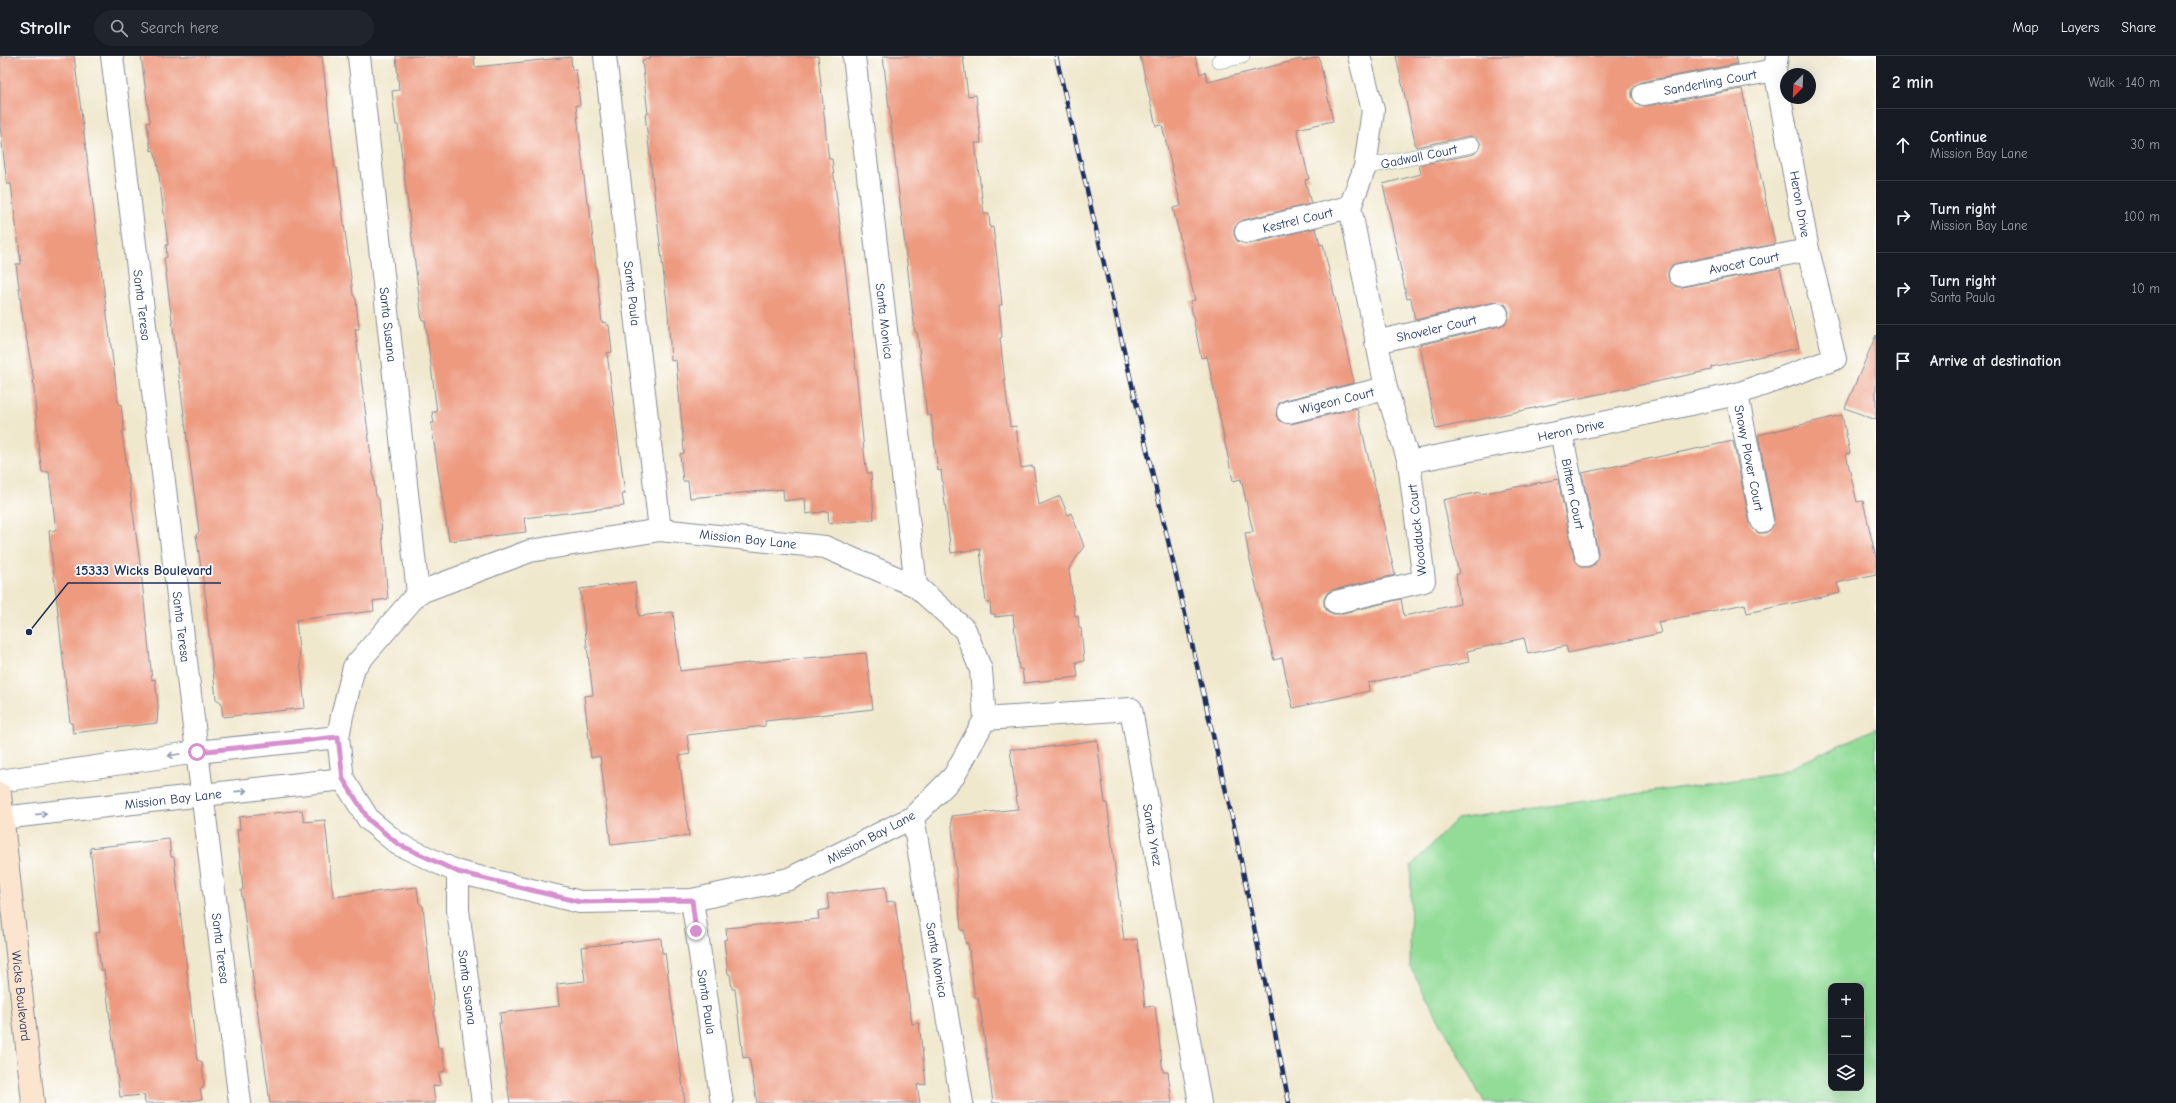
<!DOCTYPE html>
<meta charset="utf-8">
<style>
body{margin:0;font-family:"Comic Neue",sans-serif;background:#20242c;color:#f1f3f6}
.controls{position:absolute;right:12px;bottom:12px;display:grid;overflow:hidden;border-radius:8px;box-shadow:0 4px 16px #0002}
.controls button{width:36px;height:36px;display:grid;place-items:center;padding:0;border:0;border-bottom:1px solid #363941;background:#171b24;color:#f1f3f6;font:20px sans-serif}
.compass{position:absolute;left:1780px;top:12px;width:36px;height:36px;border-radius:50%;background:#171b24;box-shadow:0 4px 16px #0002;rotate:204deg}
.stop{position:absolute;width:12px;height:12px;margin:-9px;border:3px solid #d690ce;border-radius:50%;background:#fff}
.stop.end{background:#d690ce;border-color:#fff;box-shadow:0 1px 4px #0008}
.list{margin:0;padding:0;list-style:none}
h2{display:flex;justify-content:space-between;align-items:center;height:52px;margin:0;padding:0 16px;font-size:17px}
h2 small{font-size:13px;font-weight:400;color:#9ea1a6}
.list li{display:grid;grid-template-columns:26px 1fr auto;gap:12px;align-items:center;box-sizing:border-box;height:72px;padding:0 16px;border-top:1px solid #363941}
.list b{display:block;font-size:15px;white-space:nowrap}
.list p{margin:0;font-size:13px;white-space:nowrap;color:#9ea1a6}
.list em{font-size:13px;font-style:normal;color:#9ea1a6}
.icon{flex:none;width:22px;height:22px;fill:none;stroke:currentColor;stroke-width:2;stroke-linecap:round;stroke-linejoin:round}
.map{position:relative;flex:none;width:1876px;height:1047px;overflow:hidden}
header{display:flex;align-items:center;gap:24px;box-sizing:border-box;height:56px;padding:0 20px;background:#171b24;border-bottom:1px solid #363941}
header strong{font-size:19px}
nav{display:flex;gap:22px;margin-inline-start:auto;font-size:14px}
.search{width:280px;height:36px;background:#20242c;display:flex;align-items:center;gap:10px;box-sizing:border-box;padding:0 14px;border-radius:22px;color:#9ea1a6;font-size:15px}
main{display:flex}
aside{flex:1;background:#171b24}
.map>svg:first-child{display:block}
.green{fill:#93dc97;stroke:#57867a;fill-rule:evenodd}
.building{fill:#ed9a7f}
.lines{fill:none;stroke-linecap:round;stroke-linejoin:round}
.lane-casing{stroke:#868c96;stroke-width:16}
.street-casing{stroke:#868c96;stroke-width:24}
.secondary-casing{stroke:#868c96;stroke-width:24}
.lane{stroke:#fff;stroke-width:15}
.street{stroke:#fff;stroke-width:22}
.secondary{stroke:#fce5cf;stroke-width:22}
.rail-casing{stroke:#1b2f5e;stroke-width:4.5}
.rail{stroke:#fff;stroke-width:3;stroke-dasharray:9;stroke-linecap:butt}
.oneway{stroke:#8d97ae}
.route{stroke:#d690ce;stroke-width:5}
.labels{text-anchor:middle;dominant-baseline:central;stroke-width:3.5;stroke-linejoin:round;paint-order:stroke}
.street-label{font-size:13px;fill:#1b2f5e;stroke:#fff}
.leader{fill:none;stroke:#1b2f5e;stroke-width:1.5}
.callout-dot{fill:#1b2f5e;stroke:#fff;stroke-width:1.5}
.callout-label{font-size:14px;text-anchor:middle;font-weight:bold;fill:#1b2f5e;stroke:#fff;stroke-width:3.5;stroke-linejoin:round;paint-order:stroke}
</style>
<header>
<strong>Strollr</strong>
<div class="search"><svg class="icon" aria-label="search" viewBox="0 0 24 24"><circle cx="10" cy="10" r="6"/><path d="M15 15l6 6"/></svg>Search here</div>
<nav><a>Map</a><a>Layers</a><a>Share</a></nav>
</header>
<main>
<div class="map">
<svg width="1876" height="1047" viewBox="0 0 1876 1047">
<rect width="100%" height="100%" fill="#fff"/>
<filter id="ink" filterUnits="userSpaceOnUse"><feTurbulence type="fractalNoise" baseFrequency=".025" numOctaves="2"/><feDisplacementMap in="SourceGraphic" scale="8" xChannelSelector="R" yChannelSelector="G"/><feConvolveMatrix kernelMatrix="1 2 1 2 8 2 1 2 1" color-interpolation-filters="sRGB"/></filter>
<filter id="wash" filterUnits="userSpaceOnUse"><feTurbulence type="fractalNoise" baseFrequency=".012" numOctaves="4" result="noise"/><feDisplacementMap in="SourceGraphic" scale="16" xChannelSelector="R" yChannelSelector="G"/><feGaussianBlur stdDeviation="0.9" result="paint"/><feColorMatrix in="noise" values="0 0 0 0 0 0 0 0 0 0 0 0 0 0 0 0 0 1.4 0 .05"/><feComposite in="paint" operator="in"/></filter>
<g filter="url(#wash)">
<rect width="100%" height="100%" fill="#f0e8cd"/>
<!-- green -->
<path class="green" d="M1876 672V1047H1485L1410 911 1411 810 1457 763 1777 718ZM1831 930H1861V1032H1831Z"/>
<g id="blocks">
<!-- building -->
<path class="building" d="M0 0H74L118 345 119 349 121 348 124 375 122 376 141 515 152 624 155 623 158 650 157 667 73 677 72 667H70L49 475 56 474 49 416H42L39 395 33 320 23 263 16 208H21L11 128H7L0 70Z
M141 0H322L335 112H337L353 238 356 243 359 273H355L376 440 379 443 388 543 373 545 374 555 296 564 305 652 223 661 221 646 216 643 206 551 207 550 196 479 199 476 164 202 167 201 166 189H168L158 112 155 97 153 94 151 95 147 67 150 66Z
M396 0H474L475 11 571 1 572 14H576L580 49H576L587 147H589L602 267 606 266V269H609L612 296 607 297 625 438H622L624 450 524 462 526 476 449 485 431 367H434L432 356H437L425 264H422L398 69H396L392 35 399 34Z
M650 0H818L827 88 829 103H832L847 227 865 404 867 417H871L874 463 829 468 828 455 806 458 805 442 784 445 783 433 690 442 688 425H683L680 398 684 397 683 382 676 304 671 305 668 256 645 58H648L642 4 650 3Z
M883 0H963L968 40 976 39 981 87H975L984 158H989L990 172 993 171 997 202 1002 249H999L1002 281 1000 282 1010 371 1016 370 1021 412 1033 410 1039 449 1060 440 1068 459 1071 457 1084 490 1069 513 1075 560H1078L1079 572H1081L1084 605 1076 606 1078 621 1024 627 1022 613H1019L1013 559 995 561V558H991L990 546 986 547 980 493 951 497 941 414 938 415 931 359 927 360 917 276H915Z
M1140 0H1195L1200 18 1205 16 1208 26 1301 3 1302 5 1319 1 1333 65 1297 73 1309 123 1305 124 1311 148 1243 164 1234 172V179L1237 185 1249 188 1316 172 1320 189 1323 188 1354 327 1285 344 1279 347 1276 359 1279 365 1291 368 1357 352 1395 519 1333 534 1327 537 1324 543V549L1327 555 1333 558H1339L1401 543 1404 560 1460 548 1456 518H1459L1443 444 1480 436V438L1558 423 1574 502 1582 511H1589L1595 508 1598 497 1582 417 1733 385 1750 468 1758 477H1765L1770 474 1774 463 1758 379 1842 359 1850 397 1846 398 1857 446 1863 445 1876 502V518L1837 527 1840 537 1747 557 1745 548 1658 566 1661 577 1568 597 1566 590 1528 598 1524 582 1467 595 1469 606 1368 627 1369 635 1293 652 1282 602 1274 604 1249 500 1245 477 1253 476 1241 423 1233 425 1207 300 1201 302 1190 245 1195 244 1173 152 1181 150 1162 69 1156 70Z
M1396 0H1735L1737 8 1641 26 1632 33V41L1639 50H1646L1742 33 1775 188 1678 207 1672 209 1668 215V222L1676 231H1682L1780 212 1799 292 1711 311V314L1436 373 1420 289 1500 270 1506 267 1509 256 1506 249 1495 246 1415 264 1411 242 1407 243 1383 128 1421 118 1419 109 1474 98 1480 92 1481 88 1478 83 1470 80 1416 91Z
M1876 279V364L1845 352Z
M635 526 639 560 673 556 680 615 758 606 866 597 873 653 765 665V670L687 679 690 698 679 700 689 780 611 789 600 700 591 702 584 640 593 639 580 533Z
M1097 684 1105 747H1107L1124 885 1137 883 1145 951 1155 950 1163 1016H1168L1172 1047H993L981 957 978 942H975L968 887 966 888 964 874H961L951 760 1018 753 1010 693 1041 692Z
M302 754 304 766 325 764 333 841 417 831 419 847 423 850 438 992H442L445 1015 439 1017 441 1029 433 1030 435 1047H270L241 834 243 833 237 774H240L239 761Z
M169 783 171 801H174L197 1004 202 1006 204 1029 203 1032H200L202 1043 173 1047H145L144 1039 120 1041 104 914H101L96 877 100 876 90 792Z
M885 831 887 846 895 845 912 968 919 967 926 1028 917 1029 920 1047H757L749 1001 743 1002 735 933H732L730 918H728L724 884 727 883 726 872 819 863 818 855 829 853 827 838Z
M661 882 662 897H665L685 1047H510L499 967H501L500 957 559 950 557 928 585 925 581 891Z"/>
</g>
</g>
<g filter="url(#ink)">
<use href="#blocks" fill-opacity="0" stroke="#868c96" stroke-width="1"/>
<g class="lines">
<!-- lane casing -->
<g class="lane-casing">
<g id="lane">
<path d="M1219 5 1242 0"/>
<path id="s1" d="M1365 111 1472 89"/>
</g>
</g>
<!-- street casing -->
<g class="street-casing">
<g id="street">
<path id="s2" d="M112 0 240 1047"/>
<path id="s3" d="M359 0 418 537"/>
<path id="s4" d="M605 0 660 474"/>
<path id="s5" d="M854 0 916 530"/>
<path id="s6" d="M1359 0 1373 54 1365 111 1350 151 1386 332 1409 406 1561 376 1737 338 1835 303 1808 194 1775 14 1777 0"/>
<path id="s7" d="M1644 38 1775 14"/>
<path id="s8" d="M1246 176 1350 151"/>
<path id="s9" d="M1680 219 1808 194"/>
<path id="s10" d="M1376 286 1497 258"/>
<path id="s11" d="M1737 338 1762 465"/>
<path id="s12" d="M1288 356 1386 332"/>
<path id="s13" d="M1561 376 1586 499"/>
<path d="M660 474 825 491 916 530 965 574 981 614 985 663 954 720 913 761 789 823 692 844 580 846 458 816 398 788 369 764 343 723 338 681 342 660 354 611 418 537 530 495Z"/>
<path d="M1336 546 1424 525 1409 406"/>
<path id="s14" d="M985 663 1131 653 1200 1047"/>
<path d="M0 725 197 696 338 681"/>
<path id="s15" d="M913 761 962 1047"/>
<path id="s16" d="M2 762 343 723"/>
<path id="s17" d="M458 816V854L483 1047"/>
<path id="s18" d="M692 844 722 1047"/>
</g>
</g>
<!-- secondary casing -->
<g class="secondary-casing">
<g id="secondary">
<path id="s19" d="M0 738 33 1047"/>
</g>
</g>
<!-- lane -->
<use href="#lane" class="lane"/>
<!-- street -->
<use href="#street" class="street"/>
<!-- secondary -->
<use href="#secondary" class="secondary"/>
<!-- rail casing -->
<g class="rail-casing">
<path id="rail" d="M1056 0 1234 770 1289 1047"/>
</g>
<!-- rail -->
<use href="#rail" class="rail"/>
</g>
<!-- one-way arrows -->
<defs><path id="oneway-shaft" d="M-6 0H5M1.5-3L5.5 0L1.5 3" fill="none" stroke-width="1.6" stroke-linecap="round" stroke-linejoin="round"/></defs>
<g class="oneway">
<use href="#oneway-shaft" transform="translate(174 699) rotate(171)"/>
<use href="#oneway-shaft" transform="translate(241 735) rotate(-6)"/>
<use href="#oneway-shaft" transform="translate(41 758) rotate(-6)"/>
</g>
</g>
<g class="lines" filter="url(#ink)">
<!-- route -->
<path class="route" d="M197 696 338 681 343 723 369 764 398 788 458 816 580 846 692 844 696 875"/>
</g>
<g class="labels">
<!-- street labels -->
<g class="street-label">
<text stroke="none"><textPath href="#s7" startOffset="67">Sanderling Court</textPath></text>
<text stroke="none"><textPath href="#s1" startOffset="55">Gadwall Court</textPath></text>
<text transform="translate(1800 148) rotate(80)">Heron Drive</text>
<text stroke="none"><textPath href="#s8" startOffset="53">Kestrel Court</textPath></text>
<text stroke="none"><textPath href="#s9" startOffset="65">Avocet Court</textPath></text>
<text stroke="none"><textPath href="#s4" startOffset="239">Santa Paula</textPath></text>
<text stroke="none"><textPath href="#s2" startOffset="251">Santa Teresa</textPath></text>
<text stroke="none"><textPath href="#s5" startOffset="267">Santa Monica</textPath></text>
<text stroke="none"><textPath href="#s3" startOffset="270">Santa Susana</textPath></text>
<text stroke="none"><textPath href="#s10" startOffset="62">Shoveler Court</textPath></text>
<text stroke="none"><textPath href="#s12" startOffset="50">Wigeon Court</textPath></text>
<text stroke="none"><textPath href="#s6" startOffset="583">Heron Drive</textPath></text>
<text stroke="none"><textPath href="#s11" startOffset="65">Snowy Plover Court</textPath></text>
<text stroke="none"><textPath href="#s13" startOffset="63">Bittern Court</textPath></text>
<text transform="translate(1417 474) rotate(-96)">Woodduck Court</text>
<text transform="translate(748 483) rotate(6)">Mission Bay Lane</text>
<text stroke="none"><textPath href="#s2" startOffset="575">Santa Teresa</textPath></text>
<text stroke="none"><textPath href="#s16" startOffset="172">Mission Bay Lane</textPath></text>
<text stroke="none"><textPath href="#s14" startOffset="274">Santa Ynez</textPath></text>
<text transform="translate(871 781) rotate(-28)">Mission Bay Lane</text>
<text stroke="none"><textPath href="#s2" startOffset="899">Santa Teresa</textPath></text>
<text stroke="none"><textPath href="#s15" startOffset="145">Santa Monica</textPath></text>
<text stroke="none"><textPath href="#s17" startOffset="116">Santa Susana</textPath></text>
<text stroke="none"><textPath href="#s19" startOffset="203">Wicks Boulevard</textPath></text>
<text stroke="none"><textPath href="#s18" startOffset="103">Santa Paula</textPath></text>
</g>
</g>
<!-- callouts -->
<path class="leader" d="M29 576L68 527H221"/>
<circle class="callout-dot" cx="29" cy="576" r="4"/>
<g class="callout-label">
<text x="144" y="519">15333 Wicks Boulevard</text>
</g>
</svg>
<div class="controls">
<button>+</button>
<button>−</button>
<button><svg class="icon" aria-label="layers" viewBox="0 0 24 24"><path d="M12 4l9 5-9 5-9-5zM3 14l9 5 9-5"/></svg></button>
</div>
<svg class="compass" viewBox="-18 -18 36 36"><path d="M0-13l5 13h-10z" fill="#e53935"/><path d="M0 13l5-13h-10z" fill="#9ea1a6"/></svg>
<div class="stop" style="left:197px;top:696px"></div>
<div class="stop end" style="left:696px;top:875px"></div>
</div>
<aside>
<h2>2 min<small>Walk · 140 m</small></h2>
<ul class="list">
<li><svg class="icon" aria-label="ahead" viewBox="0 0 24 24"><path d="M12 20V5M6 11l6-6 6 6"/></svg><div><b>Continue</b><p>Mission Bay Lane</p></div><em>30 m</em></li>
<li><svg class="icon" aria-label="right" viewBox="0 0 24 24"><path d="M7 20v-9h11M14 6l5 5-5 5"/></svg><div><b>Turn right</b><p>Mission Bay Lane</p></div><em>100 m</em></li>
<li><svg class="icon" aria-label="right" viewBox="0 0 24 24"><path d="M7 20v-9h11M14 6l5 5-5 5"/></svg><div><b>Turn right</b><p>Santa Paula</p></div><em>10 m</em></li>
<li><svg class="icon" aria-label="arrive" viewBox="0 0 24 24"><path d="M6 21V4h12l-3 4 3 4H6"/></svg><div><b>Arrive at destination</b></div></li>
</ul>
</aside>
</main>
